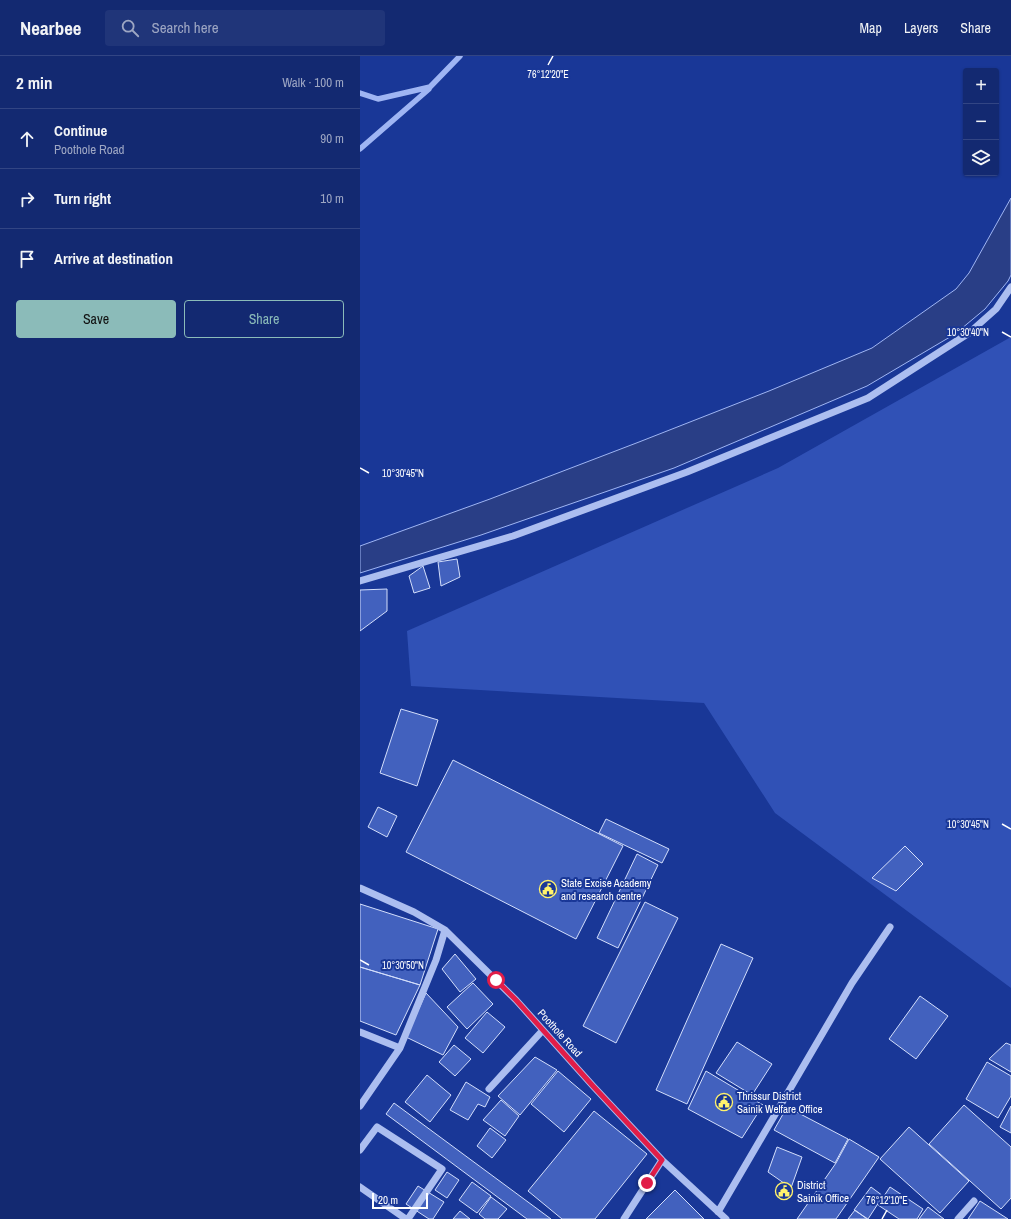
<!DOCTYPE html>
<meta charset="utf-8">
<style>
body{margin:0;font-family:"Archivo Narrow",sans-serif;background:#203579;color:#f1f3f6}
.controls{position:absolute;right:12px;top:12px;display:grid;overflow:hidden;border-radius:4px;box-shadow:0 1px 3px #0004}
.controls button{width:36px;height:36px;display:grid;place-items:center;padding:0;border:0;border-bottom:1px solid #324584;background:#132971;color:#f1f3f6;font:20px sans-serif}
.scale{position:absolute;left:12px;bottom:10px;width:56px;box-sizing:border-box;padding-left:4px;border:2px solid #fff;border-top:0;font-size:11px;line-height:14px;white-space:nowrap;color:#fff;-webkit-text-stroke:3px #193797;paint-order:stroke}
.stop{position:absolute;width:12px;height:12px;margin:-9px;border:3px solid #e11d48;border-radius:50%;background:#fff}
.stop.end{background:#e11d48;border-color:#fff;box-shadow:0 1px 4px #0008}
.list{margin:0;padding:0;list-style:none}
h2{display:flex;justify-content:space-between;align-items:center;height:52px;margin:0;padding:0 16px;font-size:17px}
h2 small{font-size:13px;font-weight:400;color:#9da6c3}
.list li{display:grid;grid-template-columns:26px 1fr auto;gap:12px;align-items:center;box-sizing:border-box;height:60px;padding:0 16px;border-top:1px solid #324584}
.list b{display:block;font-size:15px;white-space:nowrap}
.list p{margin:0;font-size:13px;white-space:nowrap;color:#9da6c3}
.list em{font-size:13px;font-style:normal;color:#9da6c3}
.actions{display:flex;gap:8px;padding:12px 16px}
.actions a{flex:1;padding:9px 0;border:1px solid #8bbbb9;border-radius:4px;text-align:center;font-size:14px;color:#8bbbb9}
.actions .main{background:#8bbbb9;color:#111}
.icon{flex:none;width:22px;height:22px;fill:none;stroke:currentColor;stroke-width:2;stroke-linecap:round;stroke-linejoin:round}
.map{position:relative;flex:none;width:651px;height:1163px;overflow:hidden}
header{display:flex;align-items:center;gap:24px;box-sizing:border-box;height:56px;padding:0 20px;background:#132971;border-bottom:1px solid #324584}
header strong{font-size:19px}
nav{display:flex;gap:22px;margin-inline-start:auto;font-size:14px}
.search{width:280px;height:36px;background:#203579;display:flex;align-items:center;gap:10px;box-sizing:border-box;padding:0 14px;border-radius:4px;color:#9da6c3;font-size:15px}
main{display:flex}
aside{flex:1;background:#132971}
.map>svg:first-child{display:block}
.green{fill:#3051b6}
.water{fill:#293e86;stroke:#9fb5f3}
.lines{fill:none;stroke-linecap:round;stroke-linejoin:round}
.stream{stroke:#9fb5f3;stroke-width:5.5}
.building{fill:#4261be;stroke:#d3defb}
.minor{stroke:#acbef0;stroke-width:7}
.route{stroke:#e11d48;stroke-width:5}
.ticks{fill:none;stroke:#fff;stroke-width:1.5}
.labels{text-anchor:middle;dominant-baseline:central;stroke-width:4;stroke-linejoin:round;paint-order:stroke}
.poi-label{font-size:11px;fill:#fff;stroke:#193797;text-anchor:start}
.street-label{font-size:11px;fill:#fff;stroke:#193797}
.ticks-label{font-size:10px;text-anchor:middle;fill:#fff;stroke:#193797;stroke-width:4;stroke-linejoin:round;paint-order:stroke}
</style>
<header>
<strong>Nearbee</strong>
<div class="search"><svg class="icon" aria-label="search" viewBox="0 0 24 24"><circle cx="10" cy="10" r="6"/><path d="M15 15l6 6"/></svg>Search here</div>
<nav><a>Map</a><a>Layers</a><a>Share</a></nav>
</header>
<main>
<aside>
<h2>2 min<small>Walk · 100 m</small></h2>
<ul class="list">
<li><svg class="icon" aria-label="ahead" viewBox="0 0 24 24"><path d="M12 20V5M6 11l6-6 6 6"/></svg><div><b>Continue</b><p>Poothole Road</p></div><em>90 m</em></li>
<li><svg class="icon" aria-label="right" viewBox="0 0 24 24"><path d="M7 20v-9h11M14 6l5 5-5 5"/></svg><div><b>Turn right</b></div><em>10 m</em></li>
<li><svg class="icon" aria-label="arrive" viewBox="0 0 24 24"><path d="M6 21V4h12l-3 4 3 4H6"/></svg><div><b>Arrive at destination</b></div></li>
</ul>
<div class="actions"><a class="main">Save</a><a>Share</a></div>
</aside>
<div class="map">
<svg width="651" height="1163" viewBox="0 0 651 1163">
<rect width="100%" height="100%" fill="#193797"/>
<!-- green -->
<path class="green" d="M651 281V932L415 757 344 647 51 630 47 575 418 412Z"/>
<!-- water -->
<path class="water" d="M651 142V219L648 225 625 253 595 278 507 330 314 412 121 479 0 517V490L130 443 279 386 409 335 512 292 596 233 609 217Z"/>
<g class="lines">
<!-- stream -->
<path class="stream" d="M0 37 18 43 70 31 100 0
M0 93 69 33"/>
</g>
<!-- building -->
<path class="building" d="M97 503 100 521 81 530 78 506Z
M63 510 70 532 54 537 49 520Z
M27 533V555L0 575V534Z
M41 653 78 664 57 730 20 717Z
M93 704 263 790 216 883 46 796Z
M18 751 37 760 27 781 8 771Z
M246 763 309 793 302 807 239 777Z
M545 790 563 808 536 835 512 822Z
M277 798 298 809 258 892 237 882Z
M285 846 318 862 256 987 223 970Z
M0 848 78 873 60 929 0 911Z
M361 888 393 902 327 1048 296 1034Z
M95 898 116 923 100 936 82 913Z
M0 911 60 929 36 979 0 965Z
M113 927 133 948 107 973 87 951Z
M66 937 98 971 83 999 46 981Z
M560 940 588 960 556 1003 529 983Z
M127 956 145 971 123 997 105 982Z
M377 986 412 1008 392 1039 356 1017Z
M646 987 651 989V1016L629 1003Z
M94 989 111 1003 95 1020 79 1006Z
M175 1001 197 1014 160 1059 138 1040Z
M627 1006 651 1020V1040L638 1062 606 1043Z
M198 1015 231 1043 204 1076 171 1048Z
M346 1015 403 1049 382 1082 328 1053Z
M67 1019 91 1039 70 1066 45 1046Z
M106 1026 130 1041 125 1051 118 1048 108 1064 90 1054Z
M141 1044 159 1060 145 1080 123 1064Z
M34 1047 191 1163H167L26 1058Z
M604 1049 651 1091V1142L641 1153 569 1088Z
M651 1050V1077L640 1071Z
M427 1051 488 1083 475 1107 414 1074Z
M234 1055 287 1098 235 1163H202L168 1135Z
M549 1071 609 1125 580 1157 520 1103Z
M130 1072 146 1084 132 1102 117 1090Z
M489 1083 519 1101 476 1163H437L476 1107Z
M417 1091 442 1101 431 1132 408 1116Z
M87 1116 99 1124 87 1142 75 1134Z
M112 1126 131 1140 117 1157 99 1144Z
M58 1130 84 1146 73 1163H69L46 1148Z
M511 1131 523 1140 508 1163 494 1154Z
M530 1131 563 1153 557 1163H539L518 1149Z
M315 1134 344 1163H286Z
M131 1141 147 1153 138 1163H125L119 1158Z
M620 1145 648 1163H608Z
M568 1151 584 1163H559Z
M495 1154 507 1163H488Z
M100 1155 110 1163H93Z"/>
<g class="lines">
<!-- minor -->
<path class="minor" d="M0 525 153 480 327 416 508 342 609 277 636 253 651 231
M0 832 54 856 85 874 156 944 233 1030 302 1104 366 1163
M0 976 40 992
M129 1033 183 974
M0 1050 40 992 76 904 85 874
M0 1094 17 1071 82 1113 48 1163
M0 1131 46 1163
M358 1156 492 927 530 871
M264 1163 302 1104
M598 1163 614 1145"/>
</g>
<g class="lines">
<!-- route -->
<path class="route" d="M136 924 156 944 233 1030 302 1104 287 1127"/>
</g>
<!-- ticks -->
<path class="ticks" d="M188 9 193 0M642 276 651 281M0 412 9 417M642 768 651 773M0 904 9 909M522 1163 527 1154"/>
<!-- icons -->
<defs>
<g id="civic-ring" transform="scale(0.9)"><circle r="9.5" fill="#193797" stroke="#fff26c" stroke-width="1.5"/><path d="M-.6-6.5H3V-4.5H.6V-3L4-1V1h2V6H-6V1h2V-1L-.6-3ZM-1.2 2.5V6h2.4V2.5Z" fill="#fff26c"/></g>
</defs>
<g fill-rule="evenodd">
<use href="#civic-ring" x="188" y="833"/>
<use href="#civic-ring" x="364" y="1046"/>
<use href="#civic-ring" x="424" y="1135"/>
</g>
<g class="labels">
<!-- poi labels -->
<g class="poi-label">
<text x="201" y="827">State Excise Academy<tspan x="201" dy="13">and research centre</tspan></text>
<text x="377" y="1040">Thrissur District<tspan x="377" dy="13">Sainik Welfare Office</tspan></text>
<text x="437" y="1129">District<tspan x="437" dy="13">Sainik Office</tspan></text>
</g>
<!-- street labels -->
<g class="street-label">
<text transform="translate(200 977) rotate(48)">Poothole Road</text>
</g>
</g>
<g class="ticks-label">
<text x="188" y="22">76°12'20"E</text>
<text x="608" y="280">10°30'40"N</text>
<text x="43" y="421">10°30'45"N</text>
<text x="608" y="772">10°30'45"N</text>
<text x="43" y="913">10°30'50"N</text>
<text x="527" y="1148">76°12'10"E</text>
</g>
</svg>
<div class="controls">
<button>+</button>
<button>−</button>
<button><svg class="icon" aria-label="layers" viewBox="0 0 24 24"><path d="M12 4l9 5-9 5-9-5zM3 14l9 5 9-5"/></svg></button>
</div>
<div class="scale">20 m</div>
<div class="stop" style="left:136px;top:924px"></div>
<div class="stop end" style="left:287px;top:1127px"></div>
</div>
</main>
